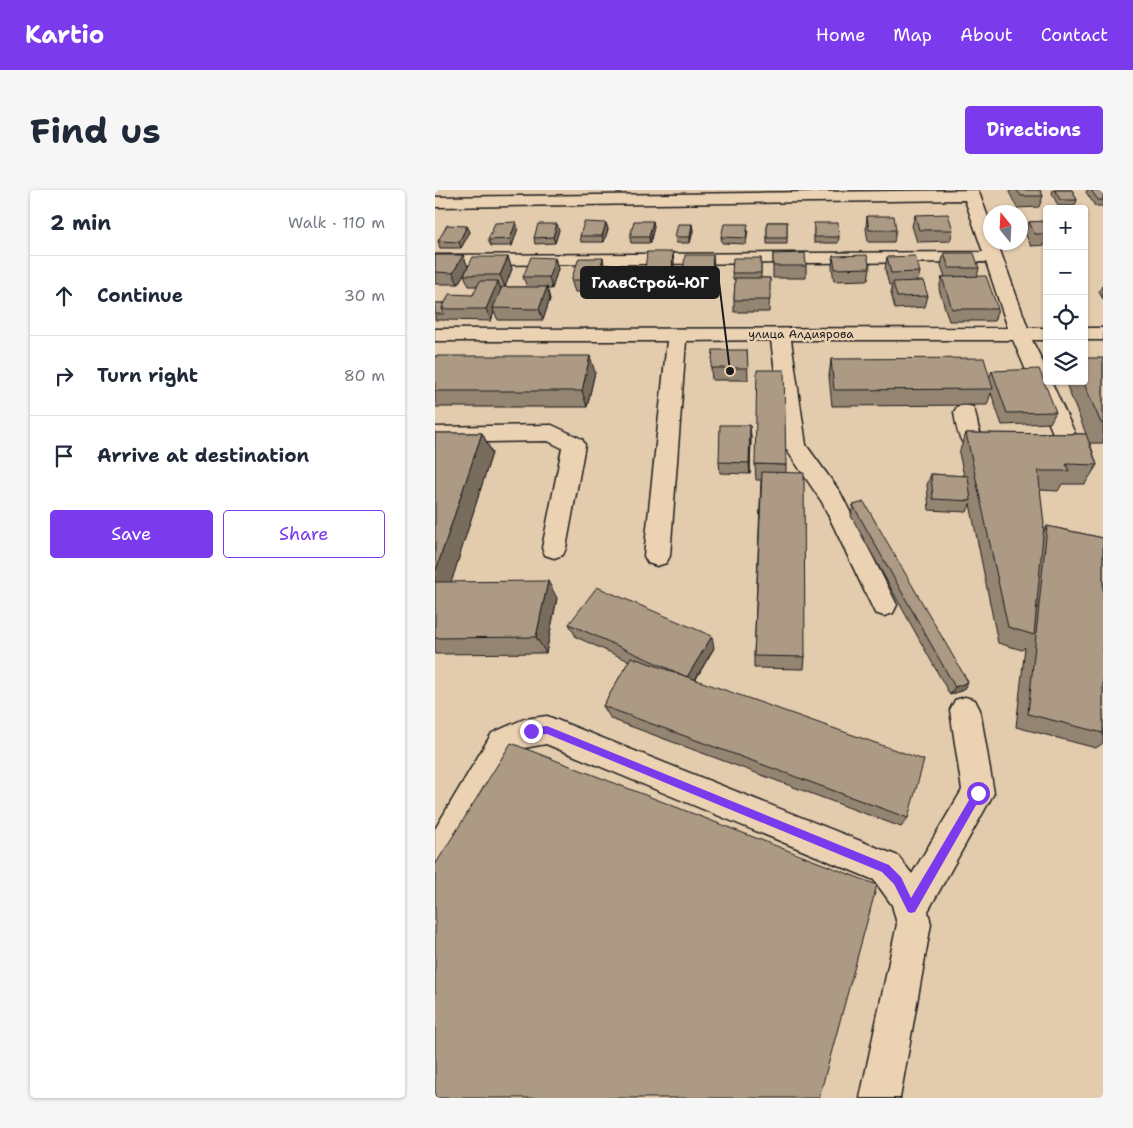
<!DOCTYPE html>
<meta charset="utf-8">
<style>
body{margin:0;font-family:"Shantell Sans",sans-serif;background:#f6f6f7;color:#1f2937}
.controls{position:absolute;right:15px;top:15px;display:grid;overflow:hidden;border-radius:5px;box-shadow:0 1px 4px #0004}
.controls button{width:45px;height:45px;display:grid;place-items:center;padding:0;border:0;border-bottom:1px solid #e0e1e3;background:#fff;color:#1f2937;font:25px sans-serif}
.compass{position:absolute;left:548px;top:15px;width:45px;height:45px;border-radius:50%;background:#fff;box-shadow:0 1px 4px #0004;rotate:342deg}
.stop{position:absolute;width:15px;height:15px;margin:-11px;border:4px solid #7c3aed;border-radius:50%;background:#fff}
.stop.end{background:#7c3aed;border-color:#fff;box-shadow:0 1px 5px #0008}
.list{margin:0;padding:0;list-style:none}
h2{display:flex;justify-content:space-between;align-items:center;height:65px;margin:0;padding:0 20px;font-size:21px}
h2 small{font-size:16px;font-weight:400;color:#747a83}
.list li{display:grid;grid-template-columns:32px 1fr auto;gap:15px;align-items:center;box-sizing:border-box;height:80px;padding:0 20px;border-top:1px solid #e0e1e3}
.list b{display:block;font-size:19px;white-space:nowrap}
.list em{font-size:16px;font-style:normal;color:#747a83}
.actions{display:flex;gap:10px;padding:15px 20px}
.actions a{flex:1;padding:11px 0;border:1px solid #7c3aed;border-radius:5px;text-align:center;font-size:18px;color:#7c3aed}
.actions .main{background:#7c3aed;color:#fff}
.icon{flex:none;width:28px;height:28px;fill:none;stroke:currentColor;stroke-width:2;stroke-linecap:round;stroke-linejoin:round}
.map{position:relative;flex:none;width:668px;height:908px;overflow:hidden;border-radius:5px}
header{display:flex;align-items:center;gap:30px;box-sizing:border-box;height:70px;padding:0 25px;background:#7c3aed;color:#fff}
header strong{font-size:24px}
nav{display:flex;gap:28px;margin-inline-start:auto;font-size:18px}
.intro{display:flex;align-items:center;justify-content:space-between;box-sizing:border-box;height:120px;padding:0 30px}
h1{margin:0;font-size:35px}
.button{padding:12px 22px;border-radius:5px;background:#7c3aed;color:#fff;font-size:18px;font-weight:700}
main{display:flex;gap:30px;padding:0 30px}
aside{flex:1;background:#fff;border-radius:5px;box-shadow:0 1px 4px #0004}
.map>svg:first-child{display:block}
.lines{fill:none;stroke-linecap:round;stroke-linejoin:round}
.minor-casing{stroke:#1c1c1c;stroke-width:3}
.minor{fill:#ebd2b3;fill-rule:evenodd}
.wall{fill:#948472;stroke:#1c1c1c}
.shaded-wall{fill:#786c5d;stroke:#1c1c1c}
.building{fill:#ac9a85;stroke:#1c1c1c}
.route{fill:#7c3aed}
.labels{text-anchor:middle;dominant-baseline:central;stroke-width:5;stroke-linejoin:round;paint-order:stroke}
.far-street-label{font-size:12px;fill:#1c1c1c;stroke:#ebd2b3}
.leader{fill:none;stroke:#1c1c1c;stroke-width:2}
.callout-dot{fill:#1c1c1c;stroke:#ebd2b3;stroke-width:2}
.callout{fill:#1c1c1c;stroke:#1c1c1c;stroke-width:2}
.callout-label{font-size:16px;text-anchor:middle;font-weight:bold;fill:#fff}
</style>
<header>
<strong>Kartio</strong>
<nav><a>Home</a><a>Map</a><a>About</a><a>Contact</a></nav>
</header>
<div class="intro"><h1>Find us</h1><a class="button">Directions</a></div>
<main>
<aside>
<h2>2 min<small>Walk · 110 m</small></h2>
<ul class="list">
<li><svg class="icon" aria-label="ahead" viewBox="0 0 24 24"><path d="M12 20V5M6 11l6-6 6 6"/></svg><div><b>Continue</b></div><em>30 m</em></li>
<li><svg class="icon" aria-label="right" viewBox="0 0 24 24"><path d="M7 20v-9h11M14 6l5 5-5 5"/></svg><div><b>Turn right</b></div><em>80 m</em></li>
<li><svg class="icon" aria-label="arrive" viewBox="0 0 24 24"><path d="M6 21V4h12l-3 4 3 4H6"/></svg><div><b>Arrive at destination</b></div></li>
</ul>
<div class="actions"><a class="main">Save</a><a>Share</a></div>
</aside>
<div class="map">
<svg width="668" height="908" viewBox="0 0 668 908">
<rect width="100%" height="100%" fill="#e3cbad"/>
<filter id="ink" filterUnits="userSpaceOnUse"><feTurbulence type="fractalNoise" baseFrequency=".02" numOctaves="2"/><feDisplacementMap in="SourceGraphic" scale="10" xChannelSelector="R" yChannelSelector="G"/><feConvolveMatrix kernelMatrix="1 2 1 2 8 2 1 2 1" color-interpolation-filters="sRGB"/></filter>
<g filter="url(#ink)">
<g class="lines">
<!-- minor casing -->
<g class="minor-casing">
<path id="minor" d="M543 0 556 35V52H562L593 138H612V150H597L612 181V191H616L642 248 639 253 604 261 543 263C523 257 522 240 519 222L522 217 530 215 538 217C543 226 541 239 548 247L604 245 618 243 578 150H356L371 255 405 302 462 415 458 423 449 426 440 423 387 312 349 256 336 150 251 151 235 366 231 373 222 376 213 373 209 366 232 151H0V139L573 138 551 72 0 75V65L548 62 530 10 0 17V7Z
M649 138H668V150H649Z
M117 235 147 249 150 255 131 358 128 365 119 368 110 365 107 358 127 258 113 251 0 253V237Z
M530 507 540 510 545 520 559 603 493 721 496 734 465 908H425L462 734 457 715 439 690 111 554 89 558 79 563 12 682 0 687V639L57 543 89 529 112 526 463 666 477 684 527 600 515 520 520 510Z"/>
</g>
<!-- minor -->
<use href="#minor" class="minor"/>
</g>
<!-- wall -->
<path class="wall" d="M575 0H605L608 6 604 17 582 18 574 2Z
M618 0H637L642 10 640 16H623L617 3Z
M652 0H668V16H660L651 2Z
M480 25 518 40 515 51 482 52 477 36Z
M432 26 461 40 459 52H433L431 38Z
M218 31 219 37 215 53H196L195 47Z
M612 31V55L596 56 590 43 594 32Z
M81 32 83 38 77 56H56L53 50Z
M332 32H352V54H332Z
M171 33 173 39 169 52H146L145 46Z
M379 33 404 47 403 53H379Z
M257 34 258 41 255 53H241L240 47Z
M32 36 35 42 26 58H5L3 51Z
M124 40 120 53 100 54 99 48Z
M313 40 311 54 287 53 286 47Z
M238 62 239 74 238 91H212L210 80Z
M509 63 544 78 542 87 563 119 559 131H514L504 99 507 87H510L506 75Z
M338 64 371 76V88H338Z
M0 65H28L33 77 23 94H0Z
M398 66 435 78 433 90 399 91 397 77Z
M73 67 77 79 70 97H92L88 87 120 68 123 79 117 99H112L115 109 108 130H63L59 122 56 131 12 130V129L11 130H0V113H9L38 105 42 96H34L29 85Z
M452 67 485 82 483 91 493 106 490 117 460 119 456 103 457 95H454L450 79Z
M326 68V88H335L334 122H299V110L300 89H298L297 83Z
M279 77 278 94H249L248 82Z
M170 80 164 102H140L136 90Z
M667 96H668V109L664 102Z
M312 160 313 190H277L276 178Z
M0 166 160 182 152 217H0Z
M668 168V253H655L662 275 650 294H627L623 301 605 300 609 341 612 336 668 348V553L661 558 581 537 590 457 587 460 563 453 535 314 532 322 494 320 492 295 496 284 529 286 524 263 531 243 651 244 630 191H649Z
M396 169 554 188 557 181 621 222 615 233 567 235 556 203 552 215 397 216 394 186Z
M0 243H47L57 263 16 392 122 408 111 463 0 464Z
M316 246 315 284 285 283 284 272Z
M320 274 351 275V283L370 467 369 479 319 478V466L326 290H321Z
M418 315 533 492 528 500 515 505 416 326Z
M134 434 279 458 261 489 473 628 466 637 176 529 168 516 194 471 141 447Z"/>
<!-- shaded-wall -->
<path class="shaded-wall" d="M218 31 219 37 215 53 214 47Z
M81 32 83 38 77 56 75 49Z
M171 33 173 39 169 52 167 46Z
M122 34 124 40 120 53 118 47Z
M257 34 258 41 255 53V47Z
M32 36 35 42 26 58 24 52Z
M238 62 239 74 238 91 237 79Z
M28 65 33 77 23 94 18 83Z
M278 65 279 77 278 94 277 82Z
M73 67 77 79 70 97 65 85Z
M120 68 123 79 117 99 114 87Z
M168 68 170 80 164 102 162 90Z
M63 91 67 103 58 118 59 122 56 131 51 119Z
M112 97 115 109 108 130 104 119Z
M155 166 160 182 152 217 147 201Z
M315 235 316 246 315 284 314 273Z
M47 243 57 263 11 409 0 395V383Z
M113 391 122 408 111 463 101 447Z
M277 446 279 458 255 498 252 487Z
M533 492 528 500 515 505 520 497Z"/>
<!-- building -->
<path class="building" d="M582 0H605L608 6H586Z
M620 0H637L642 10H625Z
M656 0H668V10H663Z
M513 24 518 40H484L480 25Z
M432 26H459L461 40H434Z
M199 31H218L214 47H195Z
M612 31V44H600L594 32Z
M81 32 75 49 53 50 60 33Z
M149 32 171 33 167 46H145Z
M332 32H352V48H332Z
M379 33H403L404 47H379Z
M103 34H122L118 47 99 48Z
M243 34H257L255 47H240Z
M289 34H313L311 48 286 47Z
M12 35 32 36 24 52 3 51Z
M212 62H238L237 79 210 80Z
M370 63 371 76H338V64Z
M509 63H539L544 78H514Z
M0 65H28L18 83 0 82Z
M250 65H278L277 82H248Z
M432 65 435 78 400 79 398 66Z
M480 66 485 82 456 83 452 67Z
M38 67H73L65 85H29Z
M96 67 120 68 114 87H88Z
M144 68H168L162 90H136Z
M298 68H326V83H297Z
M551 86 563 119H517L507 87Z
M300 88H335V110H299Z
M45 91H63L51 119H7L14 104 38 105Z
M488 91 493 106 462 107 458 92Z
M67 97H112L104 119 58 118Z
M0 113H9L7 119 9 123 8 124H0Z
M278 160H312L313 178H276Z
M0 166H155L147 201H0Z
M549 168 558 199 399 200 396 169Z
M649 168H668V233H666L648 191H649Z
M604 179 621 222 572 223 557 181Z
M322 180H349L351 275 320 274Z
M285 235H315L314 273 284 272Z
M0 243H47L0 383Z
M531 243 651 244 662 275 631 274 634 281H603L609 334 599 445 573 437Z
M327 282 369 283 370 467 319 466Z
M496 284 533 286 536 311 498 309Z
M429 312 533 492 520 497 418 315Z
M612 336 668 348V543L593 524Z
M113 391 101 447 0 448V392Z
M162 397 277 446 252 487 134 434Z
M196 467 489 570 473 628 168 516Z
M76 553 442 695 384 908H0V675Z"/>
</g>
<!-- route -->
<path class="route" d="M112 536 454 675 466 687 476 708 540 600 543 598 548 603 480 722 476 723 473 722 459 694 447 682 112 544 96 545 92 541 96 537Z"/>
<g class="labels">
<!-- far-street labels -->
<g class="far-street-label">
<text x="366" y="144">улица Алдиярова</text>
</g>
</g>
<!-- callouts -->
<path class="leader" d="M295 181L284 92"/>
<circle class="callout-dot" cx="295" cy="181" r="5"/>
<rect class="callout" x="146" y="77" width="138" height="31" rx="5"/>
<g class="callout-label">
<text x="215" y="98">ГлавСтрой-ЮГ</text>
</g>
</svg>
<div class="controls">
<button>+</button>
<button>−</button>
<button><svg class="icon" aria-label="locate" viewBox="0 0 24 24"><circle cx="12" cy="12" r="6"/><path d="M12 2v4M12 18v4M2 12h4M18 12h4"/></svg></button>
<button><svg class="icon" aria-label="layers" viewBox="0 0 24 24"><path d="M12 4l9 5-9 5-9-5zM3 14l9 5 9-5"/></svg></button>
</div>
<svg class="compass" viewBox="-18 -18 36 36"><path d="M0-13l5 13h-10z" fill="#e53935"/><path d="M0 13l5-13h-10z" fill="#747a83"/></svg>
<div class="stop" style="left:543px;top:603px"></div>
<div class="stop end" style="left:96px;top:541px"></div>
</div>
</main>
